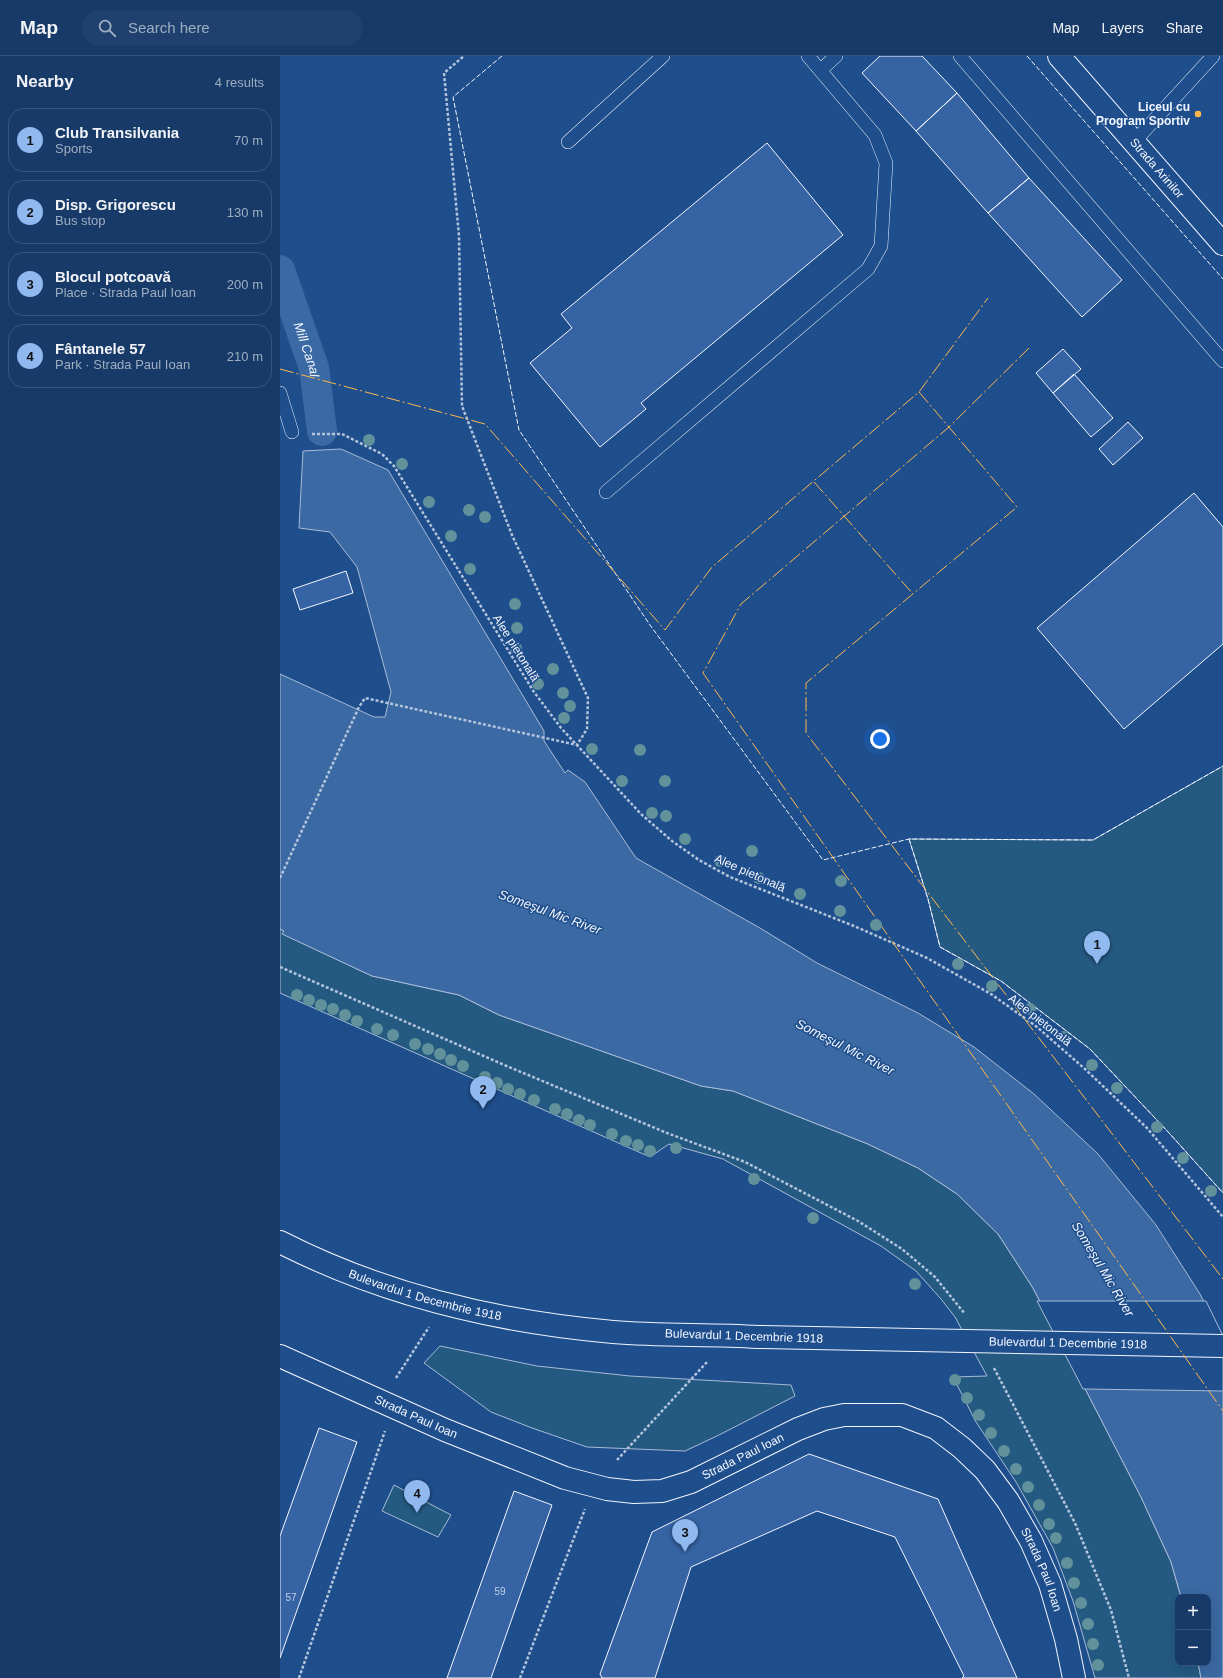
<!DOCTYPE html>
<meta charset="utf-8">
<style>
body{margin:0;font-family:Helvetica,sans-serif;background:#20416f;color:#f1f3f6}
.controls{position:absolute;right:12px;bottom:12px;display:grid;overflow:hidden;border-radius:8px;box-shadow:0 4px 16px #0002}
.controls button{width:36px;height:36px;display:grid;place-items:center;padding:0;border:0;border-bottom:1px solid #36547d;background:#173a69;color:#f1f3f6;font:20px sans-serif}
.you{position:absolute;left:600px;top:683px;width:14px;height:14px;margin:-10px;border:3px solid #fff;border-radius:50%;background:#1a73e8;box-shadow:0 0 0 6px #1a73e833}
.badge{display:grid;place-items:center;width:26px;height:26px;border-radius:50%;background:#90b9f0;color:#111;font-size:13px;font-weight:700}
.pin{position:absolute;translate:-50% -33px;filter:drop-shadow(0 1px 2px #0008)}
.pin::after{content:'';position:absolute;top:21px;width:14px;height:12px;background:inherit;clip-path:polygon(0 0,100% 0,50% 100%)}
.list{margin:0;padding:0;list-style:none}
h2{display:flex;justify-content:space-between;align-items:center;height:52px;margin:0;padding:0 16px;font-size:17px}
h2 small{font-size:13px;font-weight:400;color:#9eadc0}
.list li{display:grid;grid-template-columns:26px 1fr auto;gap:12px;align-items:center;box-sizing:border-box;height:64px;margin:0 8px 8px;padding:0 8px;border:1px solid #36547d;border-radius:16px}
.list b{display:block;font-size:15px;white-space:nowrap}
.list p{margin:0;font-size:13px;white-space:nowrap;color:#9eadc0}
.list em{font-size:13px;font-style:normal;color:#9eadc0}
.icon{flex:none;width:22px;height:22px;fill:none;stroke:currentColor;stroke-width:2;stroke-linecap:round;stroke-linejoin:round}
.map{position:relative;flex:none;width:943px;height:1622px;overflow:hidden}
header{display:flex;align-items:center;gap:24px;box-sizing:border-box;height:56px;padding:0 20px;background:#173a69;border-bottom:1px solid #36547d}
header strong{font-size:19px}
nav{display:flex;gap:22px;margin-inline-start:auto;font-size:14px}
.search{width:280px;height:36px;background:#20416f;display:flex;align-items:center;gap:10px;box-sizing:border-box;padding:0 14px;border-radius:16px;color:#9eadc0;font-size:15px}
main{display:flex}
aside{flex:1;background:#173a69}
.map>svg:first-child{display:block}
.green{fill:#245a82;stroke:#a8bbd7}
.water{fill:#3b69a3;stroke:#a8bbd7}
.pier{fill:#1f4e8c;stroke:#a8bbd7}
.lines{fill:none;stroke-linecap:round;stroke-linejoin:round}
.canal{stroke:#3b69a3;stroke-width:30}
.building{fill:#3563a3;stroke:#f2f6ff}
.lane-casing{stroke:#f2f6ff;stroke-width:14}
.street-casing{stroke:#f2f6ff;stroke-width:24}
.secondary-casing{stroke:#f2f6ff;stroke-width:24}
.path{stroke:#b3c4dc;stroke-width:2.5;stroke-dasharray:3 2;stroke-linecap:butt}
.lane{stroke:#1f4e8c;stroke-width:13}
.street{stroke:#1f4e8c;stroke-width:22}
.secondary{stroke:#1f4e8c;stroke-width:22}
.secondary-bridge-casing{stroke:#f2f6ff;stroke-width:24;stroke-linecap:butt}
.secondary-bridge{stroke:#1f4e8c;stroke-width:22}
.fence{stroke:#f2f6ff;stroke-width:1;stroke-dasharray:5 2;stroke-linecap:butt}
.power{stroke:#ffb74d;stroke-width:1;stroke-dasharray:14 3 2 3;stroke-linecap:butt}
.tree{fill:#61919a}
.poi-dot{fill:#ffb74d;stroke:#1f4e8c;stroke-width:1.5}
.labels{text-anchor:middle;dominant-baseline:central;stroke-width:3;stroke-linejoin:round;paint-order:stroke}
.number-label{font-size:10px;fill:#c3d1e8}
.poi-label{font-size:12px;font-weight:bold;fill:#f2f6ff;stroke:#1f4e8c;text-anchor:end}
.street-label{font-size:12px;fill:#f2f6ff;stroke:#1f4e8c}
.water-label{font-size:13px;font-style:italic;fill:#f2f6ff;stroke:#1f4e8c}
</style>
<header>
<strong>Map</strong>
<div class="search"><svg class="icon" aria-label="search" viewBox="0 0 24 24"><circle cx="10" cy="10" r="6"/><path d="M15 15l6 6"/></svg>Search here</div>
<nav><a>Map</a><a>Layers</a><a>Share</a></nav>
</header>
<main>
<aside>
<h2>Nearby<small>4 results</small></h2>
<ul class="list">
<li><span class="badge">1</span><div><b>Club Transilvania</b><p>Sports</p></div><em>70 m</em></li>
<li><span class="badge">2</span><div><b>Disp. Grigorescu</b><p>Bus stop</p></div><em>130 m</em></li>
<li><span class="badge">3</span><div><b>Blocul potcoavă</b><p>Place · Strada Paul Ioan</p></div><em>200 m</em></li>
<li><span class="badge">4</span><div><b>Fântanele 57</b><p>Park · Strada Paul Ioan</p></div><em>210 m</em></li>
</ul>
</aside>
<div class="map">
<svg width="943" height="1622" viewBox="0 0 943 1622">
<rect width="100%" height="100%" fill="#1f4e8c"/>
<!-- green -->
<path class="green" d="M943 710V1137L890 1078 810 993 721 925 660 891 648 843 629 783 813 784Z
M0 873 4 875 3 878 92 920 179 939 219 959 421 1030 453 1035 588 1088 638 1112 677 1138 718 1178 753 1232 861 1441 891 1506 901 1541H898V1607H918L921 1622H815L793 1545 773 1492 736 1426 696 1366 673 1321 707 1320 675 1261 661 1243 636 1215 601 1190 443 1103 389 1088 370 1101 0 937Z
M160 1290 257 1310 350 1320 511 1329 515 1340 439 1379 405 1395 307 1391 252 1372 211 1356 144 1307Z
M114 1429 171 1459 158 1481 102 1455Z"/>
<!-- water -->
<path class="water" d="M61 393 108 414 264 675V685L285 717 288 714 305 726 356 802 480 872 537 907 638 957 694 991 754 1038 818 1098 876 1169 920 1238 943 1285V1622H921L918 1607H928V1541H901L891 1506 861 1441 753 1232 718 1178 677 1138 638 1112 588 1088 453 1035 421 1030 219 959 179 939 92 920 2 878 4 875 0 873V618L94 661H105L111 636 77 511 50 476 19 472 23 395Z"/>
<!-- pier -->
<path class="pier" d="M757 1245H926L943 1280V1335L803 1333Z"/>
<g class="lines">
<!-- canal -->
<path class="canal" id="s1" d="M0 214 34 312 42 375"/>
</g>
<!-- building -->
<path class="building" d="M600 0H642L677 37 636 75 582 17Z
M677 37 749 122 708 157 636 75Z
M487 87 563 179 361 347 366 353 320 391 250 307 292 272 281 258Z
M749 122 842 224 802 261 708 157Z
M783 293 801 313 773 337 756 317Z
M794 318 833 362 811 381 773 337Z
M848 366 863 382 833 409 819 393Z
M914 437 943 471V588L844 673 757 572Z
M66 515 73 537 20 554 13 533Z
M39 1372 77 1386 0 1602V1480Z
M529 1398 658 1443 737 1622H682L684 1620 615 1481 537 1455 411 1511 375 1622H322L320 1618 372 1476Z
M234 1435 272 1449 211 1622H167Z"/>
<g class="lines">
<!-- lane casing -->
<g class="lane-casing">
<path id="lane" d="M680 0 943 305
M541 14 556 0
M288 86 383 0
M854 86 933 0
M0 337 12 376
M326 436 588 213 601 190 606 107 595 79 528 0"/>
</g>
<!-- street casing -->
<g class="street-casing">
<g id="street">
<path id="s2" d="M779 0 943 188"/>
</g>
</g>
<!-- secondary casing -->
<g class="secondary-casing">
<g id="secondary">
<path id="s3" d="M0 1186C104 1239 218 1266 333 1276 381 1280 430 1278 478 1281"/>
<path id="s4" d="M0 1300 165 1374 285 1422 327 1433 354 1436 382 1435 411 1426 518 1373 544 1363 564 1359H622L656 1372 682 1392 705 1414 728 1445 751 1485 770 1528 786 1583 794 1622"/>
</g>
</g>
<!-- path -->
<path class="path" d="M32 378H62L102 398 114 410 254 636 281 672 361 758 392 785 419 804 450 821 574 870 647 902 711 938 757 971 805 1013 867 1072 943 1161
M0 822 79 651 85 642 297 689 307 673 308 642 232 479 182 350 179 180 164 17 184 0
M0 911 229 1011 387 1077 465 1106 578 1165 622 1193 655 1221 685 1258
M714 1312 795 1467 831 1554 849 1622
M116 1322 149 1271
M337 1404 427 1306
M19 1622 105 1375
M240 1622 305 1453"/>
<!-- lane -->
<use href="#lane" class="lane"/>
<!-- street -->
<use href="#street" class="street"/>
<!-- secondary -->
<use href="#secondary" class="secondary"/>
<!-- secondary-bridge casing -->
<g class="secondary-bridge-casing">
<g id="secondary-bridge">
<path id="s5" d="M478 1281 943 1290"/>
</g>
</g>
<!-- secondary-bridge -->
<use href="#secondary-bridge" class="secondary-bridge"/>
<!-- fence -->
<path class="fence" d="M222 0 173 41 239 374 370 569 543 804 629 783 813 784 943 710
M747 0 943 223
M629 783 648 843 660 891 721 925 810 993 890 1078 943 1137"/>
<!-- power -->
<path class="power" d="M749 292 669 371 461 548 423 617 943 1355
M0 313 205 368 385 574 432 511 639 336 708 242
M639 336 737 451 526 627V677L943 1223
M534 426 633 538"/>
</g>
<!-- trees -->
<g class="tree">
<circle cx="89" cy="384" r="6"/>
<circle cx="122" cy="408" r="6"/>
<circle cx="149" cy="446" r="6"/>
<circle cx="189" cy="454" r="6"/>
<circle cx="205" cy="461" r="6"/>
<circle cx="171" cy="480" r="6"/>
<circle cx="190" cy="513" r="6"/>
<circle cx="235" cy="548" r="6"/>
<circle cx="237" cy="572" r="6"/>
<circle cx="236" cy="592" r="6"/>
<circle cx="273" cy="613" r="6"/>
<circle cx="258" cy="628" r="6"/>
<circle cx="283" cy="637" r="6"/>
<circle cx="290" cy="650" r="6"/>
<circle cx="284" cy="662" r="6"/>
<circle cx="312" cy="693" r="6"/>
<circle cx="360" cy="694" r="6"/>
<circle cx="342" cy="725" r="6"/>
<circle cx="385" cy="725" r="6"/>
<circle cx="372" cy="757" r="6"/>
<circle cx="386" cy="760" r="6"/>
<circle cx="405" cy="783" r="6"/>
<circle cx="472" cy="795" r="6"/>
<circle cx="440" cy="805" r="6"/>
<circle cx="479" cy="822" r="6"/>
<circle cx="561" cy="825" r="6"/>
<circle cx="520" cy="838" r="6"/>
<circle cx="560" cy="855" r="6"/>
<circle cx="596" cy="869" r="6"/>
<circle cx="678" cy="908" r="6"/>
<circle cx="712" cy="930" r="6"/>
<circle cx="17" cy="939" r="6"/>
<circle cx="29" cy="944" r="6"/>
<circle cx="41" cy="949" r="6"/>
<circle cx="53" cy="953" r="6"/>
<circle cx="750" cy="953" r="6"/>
<circle cx="65" cy="959" r="6"/>
<circle cx="77" cy="965" r="6"/>
<circle cx="97" cy="973" r="6"/>
<circle cx="113" cy="979" r="6"/>
<circle cx="784" cy="981" r="6"/>
<circle cx="135" cy="988" r="6"/>
<circle cx="148" cy="993" r="6"/>
<circle cx="160" cy="998" r="6"/>
<circle cx="171" cy="1004" r="6"/>
<circle cx="812" cy="1009" r="6"/>
<circle cx="183" cy="1010" r="6"/>
<circle cx="205" cy="1021" r="6"/>
<circle cx="217" cy="1027" r="6"/>
<circle cx="837" cy="1032" r="6"/>
<circle cx="228" cy="1033" r="6"/>
<circle cx="240" cy="1038" r="6"/>
<circle cx="254" cy="1044" r="6"/>
<circle cx="275" cy="1053" r="6"/>
<circle cx="287" cy="1058" r="6"/>
<circle cx="299" cy="1064" r="6"/>
<circle cx="310" cy="1069" r="6"/>
<circle cx="877" cy="1071" r="6"/>
<circle cx="332" cy="1078" r="6"/>
<circle cx="346" cy="1085" r="6"/>
<circle cx="358" cy="1089" r="6"/>
<circle cx="396" cy="1092" r="6"/>
<circle cx="370" cy="1095" r="6"/>
<circle cx="903" cy="1102" r="6"/>
<circle cx="474" cy="1123" r="6"/>
<circle cx="931" cy="1135" r="6"/>
<circle cx="533" cy="1162" r="6"/>
<circle cx="635" cy="1228" r="6"/>
<circle cx="675" cy="1324" r="6"/>
<circle cx="687" cy="1342" r="6"/>
<circle cx="699" cy="1359" r="6"/>
<circle cx="711" cy="1377" r="6"/>
<circle cx="724" cy="1395" r="6"/>
<circle cx="736" cy="1413" r="6"/>
<circle cx="748" cy="1431" r="6"/>
<circle cx="759" cy="1449" r="6"/>
<circle cx="769" cy="1468" r="6"/>
<circle cx="776" cy="1482" r="6"/>
<circle cx="787" cy="1507" r="6"/>
<circle cx="794" cy="1527" r="6"/>
<circle cx="801" cy="1547" r="6"/>
<circle cx="808" cy="1568" r="6"/>
<circle cx="813" cy="1588" r="6"/>
<circle cx="818" cy="1609" r="6"/>
</g>
<!-- markers -->
<circle class="poi-dot" cx="918" cy="58" r="4"/>
<g class="labels">
<!-- number labels -->
<g class="number-label">
<text x="220" y="1535">59</text>
<text x="11" y="1541">57</text>
</g>
<!-- poi labels -->
<g class="poi-label">
<text x="910" y="51">Liceul cu<tspan x="910" dy="14">Program Sportiv</tspan></text>
</g>
<!-- street labels -->
<g class="street-label">
<text stroke="none"><textPath href="#s2" startOffset="149">Strada Arinilor</textPath></text>
<text transform="translate(236 592) rotate(58)">Alee pietonală</text>
<text transform="translate(470 817) rotate(24)">Alee pietonală</text>
<text transform="translate(760 964) rotate(38)">Alee pietonală</text>
<text stroke="none"><textPath href="#s3" startOffset="155">Bulevardul 1 Decembrie 1918</textPath></text>
<text transform="translate(464 1280) rotate(2)">Bulevardul 1 Decembrie 1918</text>
<text stroke="none"><textPath href="#s5" startOffset="310">Bulevardul 1 Decembrie 1918</textPath></text>
<text stroke="none"><textPath href="#s4" startOffset="149">Strada Paul Ioan</textPath></text>
<text stroke="none"><textPath href="#s4" startOffset="497">Strada Paul Ioan</textPath></text>
<text stroke="none"><textPath href="#s4" startOffset="881">Strada Paul Ioan</textPath></text>
</g>
<!-- water labels -->
<g class="water-label">
<text stroke="none"><textPath href="#s1" startOffset="84">Mill Canal</textPath></text>
<text transform="translate(270 856) rotate(20)">Someşul Mic River</text>
<text transform="translate(565 991) rotate(27)">Someşul Mic River</text>
<text transform="translate(823 1213) rotate(59)">Someşul Mic River</text>
</g>
</g>
</svg>
<div class="controls">
<button>+</button>
<button>−</button>
</div>
<div class="you"></div>
<div class="pin badge" style="left:817px;top:908px">1</div>
<div class="pin badge" style="left:203px;top:1053px">2</div>
<div class="pin badge" style="left:405px;top:1496px">3</div>
<div class="pin badge" style="left:137px;top:1457px">4</div>
</div>
</main>
